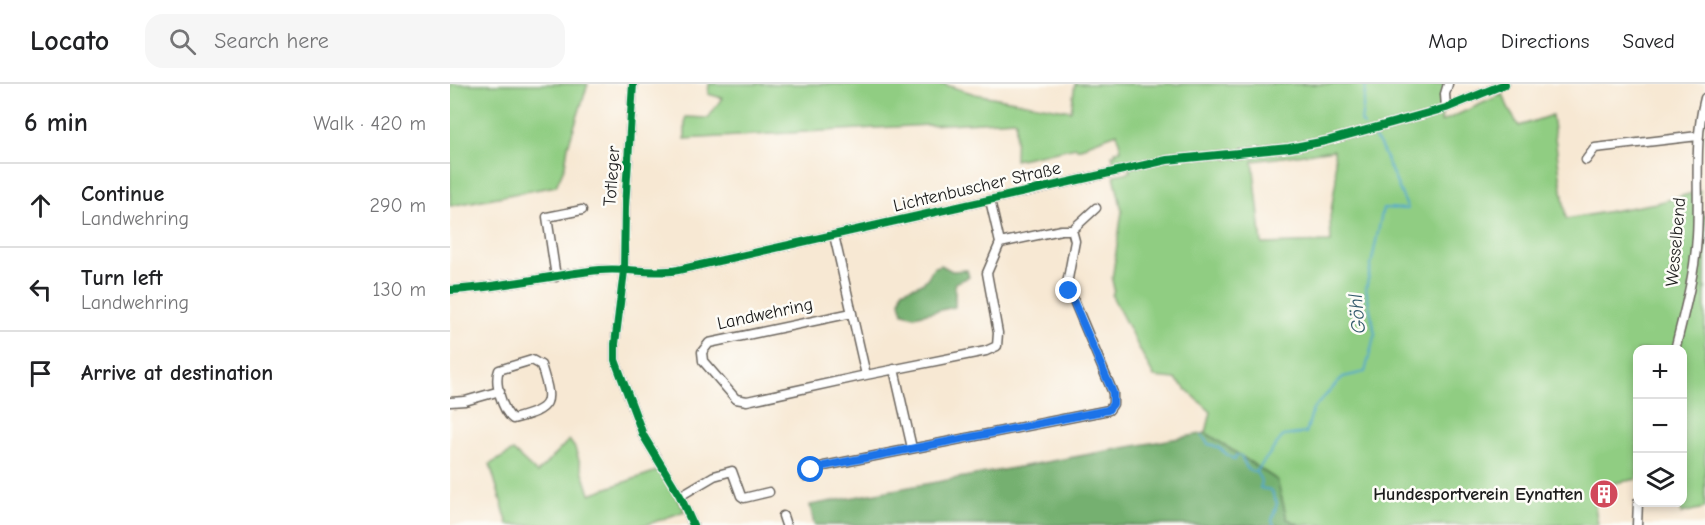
<!DOCTYPE html>
<meta charset="utf-8">
<style>
body{margin:0;font-family:"Comic Neue",sans-serif;background:#f6f6f6;color:#202124}
.controls{position:absolute;right:18px;bottom:18px;display:grid;overflow:hidden;border-radius:12px;box-shadow:0 3px 9px #0003}
.controls button{width:54px;height:54px;display:grid;place-items:center;padding:0;border:0;border-bottom:2px solid #e0e0e0;background:#fff;color:#202124;font:30px sans-serif}
.stop{position:absolute;width:18px;height:18px;margin:-14px;border:4px solid #1a73e8;border-radius:50%;background:#fff}
.stop.end{background:#1a73e8;border-color:#fff;box-shadow:0 2px 6px #0008}
.list{margin:0;padding:0;list-style:none}
h2{display:flex;justify-content:space-between;align-items:center;height:78px;margin:0;padding:0 24px;font-size:26px}
h2 small{font-size:20px;font-weight:400;color:#757577}
.list li{display:grid;grid-template-columns:39px 1fr auto;gap:18px;align-items:center;box-sizing:border-box;height:84px;padding:0 24px;border-top:2px solid #e0e0e0}
.list b{display:block;font-size:22px;white-space:nowrap}
.list p{margin:0;font-size:20px;white-space:nowrap;color:#757577}
.list em{font-size:20px;font-style:normal;color:#757577}
.icon{flex:none;width:33px;height:33px;fill:none;stroke:currentColor;stroke-width:2;stroke-linecap:round;stroke-linejoin:round}
.map{position:relative;flex:none;width:1255px;height:441px;overflow:hidden}
header{display:flex;align-items:center;gap:36px;box-sizing:border-box;height:84px;padding:0 30px;background:#fff;border-bottom:2px solid #e0e0e0}
header strong{font-size:28px}
nav{display:flex;gap:33px;margin-inline-start:auto;font-size:21px}
.search{width:420px;height:54px;background:#f6f6f6;display:flex;align-items:center;gap:15px;box-sizing:border-box;padding:0 21px;border-radius:18px;color:#757577;font-size:22px}
main{display:flex}
aside{flex:1;background:#fff}
.map>svg:first-child{display:block}
.green{fill:#90cd82;stroke:#56744f;stroke-width:1.5;fill-rule:evenodd}
.forest{fill:#74b070;stroke:#486646;stroke-width:1.5}
.lines{fill:none;stroke-linecap:round;stroke-linejoin:round}
.stream{stroke:#52a8ce;stroke-width:2}
.minor-casing{stroke:#69635c;stroke-width:11}
.minor{stroke:#fff;stroke-width:8}
.cycleway-casing{stroke:#fdfcf7;stroke-width:11}
.cycleway{stroke:#00873e;stroke-width:8}
.route{stroke:#1a73e8;stroke-width:8}
.labels{text-anchor:middle;dominant-baseline:central;stroke-width:5;stroke-linejoin:round;paint-order:stroke}
.street-label{font-size:18px;fill:#1c1c1c;stroke:#fdfcf7}
.poi-label{font-size:18px;font-weight:bold;fill:#1c1c1c;stroke:#fdfcf7;text-anchor:end}
.water-label{font-size:20px;font-style:italic;fill:#345b6c;stroke:#fdfcf7}
</style>
<header>
<strong>Locato</strong>
<div class="search"><svg class="icon" aria-label="search" viewBox="0 0 24 24"><circle cx="10" cy="10" r="6"/><path d="M15 15l6 6"/></svg>Search here</div>
<nav><a>Map</a><a>Directions</a><a>Saved</a></nav>
</header>
<main>
<aside>
<h2>6 min<small>Walk · 420 m</small></h2>
<ul class="list">
<li><svg class="icon" aria-label="ahead" viewBox="0 0 24 24"><path d="M12 20V5M6 11l6-6 6 6"/></svg><div><b>Continue</b><p>Landwehring</p></div><em>290 m</em></li>
<li><svg class="icon" aria-label="left" viewBox="0 0 24 24"><path d="M17 20v-9H6M10 6l-5 5 5 5"/></svg><div><b>Turn left</b><p>Landwehring</p></div><em>130 m</em></li>
<li><svg class="icon" aria-label="arrive" viewBox="0 0 24 24"><path d="M6 21V4h12l-3 4 3 4H6"/></svg><div><b>Arrive at destination</b></div></li>
</ul>
</aside>
<div class="map">
<svg width="1255" height="441" viewBox="0 0 1255 441">
<rect width="100%" height="100%" fill="#fdfcf7"/>
<filter id="ink" filterUnits="userSpaceOnUse"><feTurbulence type="fractalNoise" baseFrequency=".0167" numOctaves="2"/><feDisplacementMap in="SourceGraphic" scale="12" xChannelSelector="R" yChannelSelector="G"/><feConvolveMatrix kernelMatrix="1 2 1 2 8 2 1 2 1" color-interpolation-filters="sRGB"/></filter>
<filter id="wash" filterUnits="userSpaceOnUse"><feTurbulence type="fractalNoise" baseFrequency=".008" numOctaves="4" result="noise"/><feDisplacementMap in="SourceGraphic" scale="24" xChannelSelector="R" yChannelSelector="G"/><feGaussianBlur stdDeviation="1.35" result="paint"/><feColorMatrix in="noise" values="0 0 0 0 0 0 0 0 0 0 0 0 0 0 0 0 0 1.4 0 .05"/><feComposite in="paint" operator="in"/></filter>
<g filter="url(#wash)">
<rect width="100%" height="100%" fill="#f7e8d3"/>
<!-- green -->
<path class="green" d="M0 0H138L118 62 115 82 106 102 0 122Z
M259 0H493L525 10 621 27 625 0H996L991 38 1053 10 1059 26 1069 42 1102 31 1116 135 1206 119 1250 107V132L1255 131V424L1231 429 1229 419 1232 418V266H1188L1187 395 1142 403 1148 441H850L837 435 827 396 756 349 761 328 725 295 704 293 662 212 664 205 662 196 672 127 664 91 680 88 677 79 665 82 662 71 666 70 665 67 671 66 667 49 637 60V62L627 65 626 63 565 76 566 36 235 55V33L258 34 272 14 258 10ZM884 66 886 95 880 133 881 158 812 160 803 77Z
M119 356 125 364 140 410 210 386 235 427 196 441H58L40 380 63 367 87 389Z"/>
<!-- forest -->
<path class="forest" d="M491 181 502 187 517 186 519 193 505 199V223L464 232 453 229 450 218 452 207C469 199 474 204 483 184Z
M756 349 827 396 837 435 850 441H364L360 421Z"/>
<g class="lines">
<!-- stream -->
<path class="stream" d="M914 41 911 38 916 0
M752 351 758 360C771 362 774 370 785 376L786 371 791 372 798 386 806 388
M824 441 822 437 827 419 821 406 810 404 812 398 806 388 833 352 856 349 863 325 893 293 915 288 925 250 916 205 933 124 958 125 930 61 922 51"/>
</g>
</g>
<g filter="url(#ink)">
<g class="lines">
<!-- minor casing -->
<g class="minor-casing">
<path id="minor" d="M183 0 175 123 174 187 165 260V276L193 351 230 412 243 441
M996 24 995 10 998 0
M1136 76 1145 64 1248 52
M384 151 416 291
M550 159 611 146H622L646 124
M106 193 97 133 132 126
M0 206C51 204 100 191 150 186 176 183 199 191 228 186L717 76 839 64 876 57 996 24 1055 0
M402 229 259 259 252 268 253 277 286 315 297 317 416 291 536 267 547 262 548 249 537 189 550 159 540 116
M1225 266C1234 228 1245 191 1247 152 1250 106 1243 60 1255 14
M82 276 91 281C103 320 104 324 63 335 52 327 44 298 49 286Z
M444 285 462 364
M0 318 15 317 50 307
M355 392 361 386 374 382 659 326 663 320V309L617 200 625 157 622 146
M230 412 264 392 282 387 291 412 294 414 319 408
M333 432 336 441
M1187 441 1188 418"/>
</g>
<!-- minor -->
<use href="#minor" class="minor"/>
<!-- cycleway casing -->
<g class="cycleway-casing">
<path id="cycleway" d="M183 0 175 123 174 187 165 260V276L193 351 230 412 243 441
M0 206C51 204 100 191 150 186 176 183 199 191 228 186L717 76 839 64 876 57 996 24 1055 0"/>
</g>
<!-- cycleway -->
<use href="#cycleway" class="cycleway"/>
</g>
</g>
<g class="lines" filter="url(#ink)">
<!-- route -->
<path class="route" d="M361 386 374 382 658 326 663 320V309L619 207"/>
</g>
<!-- icons -->
<defs>
<g id="building-disc" transform="scale(1.5)"><circle r="9.5" fill="#d1495b" stroke="#fdfcf7"/><path d="M-4-6H4V6H1V3H-1V6H-4ZM-2.5-4.3h1.7v1.8h-1.7ZM.8-4.3h1.7v1.8H.8ZM-2.5-1h1.7V.8h-1.7ZM.8-1h1.7V.8H.8Z" fill="#fff"/></g>
</defs>
<g fill-rule="evenodd">
<use href="#building-disc" x="1154" y="410"/>
</g>
<g class="labels">
<!-- street labels -->
<g class="street-label">
<text transform="translate(162 92) rotate(-86)">Totleger</text>
<text transform="translate(527 103) rotate(-13)">Lichtenbuscher Straße</text>
<text transform="translate(1226 158) rotate(-85)">Wesselbend</text>
<text transform="translate(315 230) rotate(-12)">Landwehring</text>
</g>
<!-- poi labels -->
<g class="poi-label">
<text x="1133" y="410">Hundesportverein Eynatten</text>
</g>
<!-- water labels -->
<g class="water-label">
<text transform="translate(907 230) rotate(-95)">Göhl</text>
</g>
</g>
</svg>
<div class="controls">
<button>+</button>
<button>−</button>
<button><svg class="icon" aria-label="layers" viewBox="0 0 24 24"><path d="M12 4l9 5-9 5-9-5zM3 14l9 5 9-5"/></svg></button>
</div>
<div class="stop" style="left:361px;top:386px"></div>
<div class="stop end" style="left:619px;top:207px"></div>
</div>
</main>
